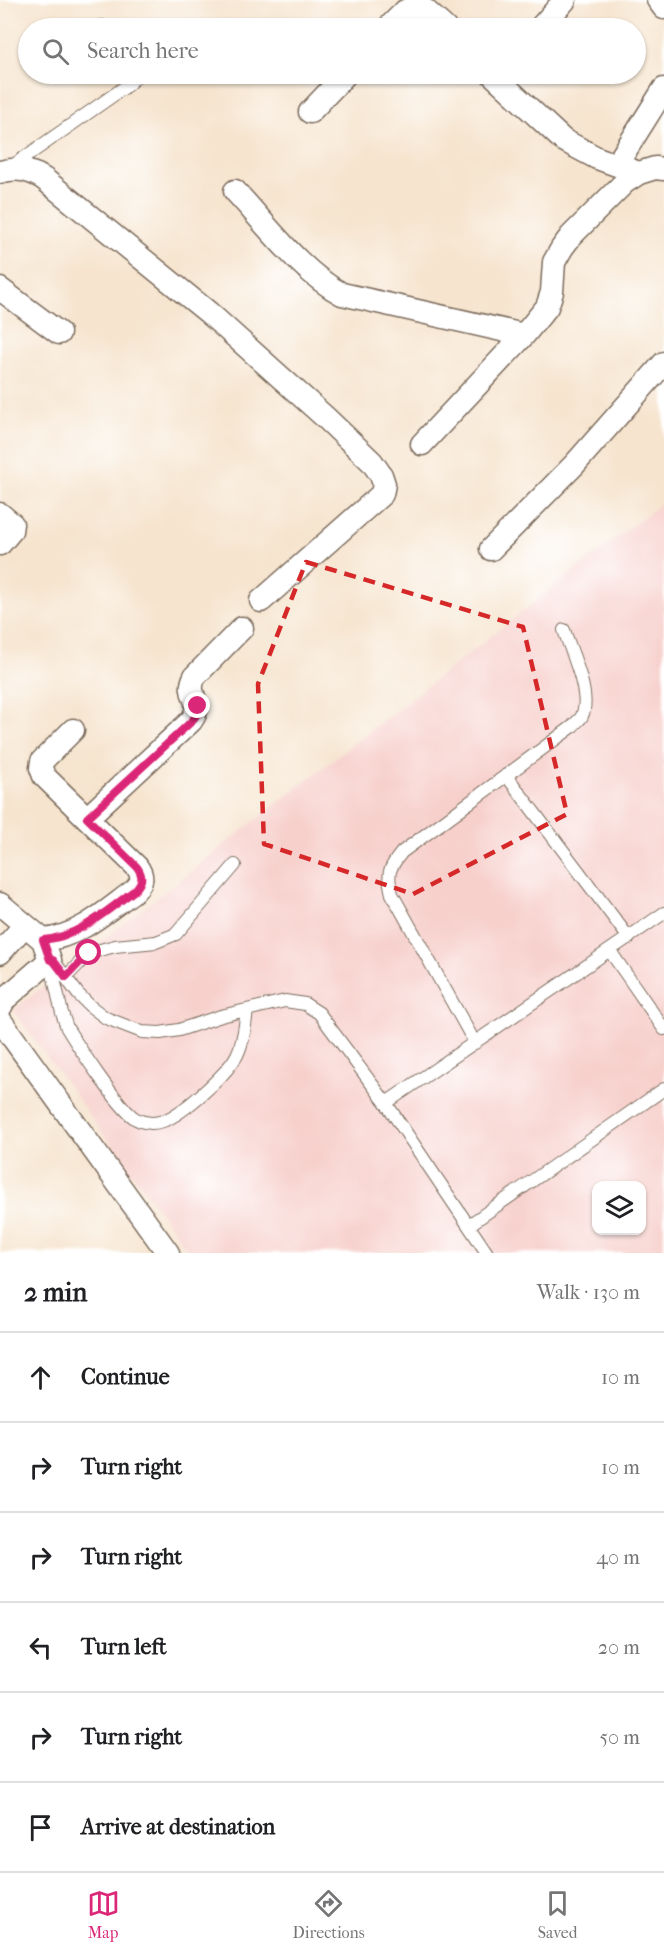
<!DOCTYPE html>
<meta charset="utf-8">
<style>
body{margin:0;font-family:"IM FELL French Canon",serif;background:#f2f2f2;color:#202124}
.controls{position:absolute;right:18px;bottom:18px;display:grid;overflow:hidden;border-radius:12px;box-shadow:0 2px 4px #0004}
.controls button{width:54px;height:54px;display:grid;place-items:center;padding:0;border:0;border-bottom:2px solid #e0e0e0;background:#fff;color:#202124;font:30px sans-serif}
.stop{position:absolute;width:18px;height:18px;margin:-14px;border:4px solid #db2777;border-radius:50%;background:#fff}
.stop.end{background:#db2777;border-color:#fff;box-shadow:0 2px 6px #0008}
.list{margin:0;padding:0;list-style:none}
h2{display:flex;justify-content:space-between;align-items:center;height:78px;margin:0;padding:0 24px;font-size:26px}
h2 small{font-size:20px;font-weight:400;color:#757577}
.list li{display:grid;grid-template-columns:39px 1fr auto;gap:18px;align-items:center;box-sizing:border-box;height:90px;padding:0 24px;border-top:2px solid #e0e0e0}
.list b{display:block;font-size:22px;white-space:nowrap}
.list em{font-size:20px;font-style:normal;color:#757577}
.icon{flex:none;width:33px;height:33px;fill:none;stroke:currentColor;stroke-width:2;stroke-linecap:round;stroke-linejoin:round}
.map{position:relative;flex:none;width:664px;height:1253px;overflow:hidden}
.search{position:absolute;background:#fff;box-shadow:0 2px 4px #0004;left:18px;right:18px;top:18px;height:66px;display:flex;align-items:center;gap:15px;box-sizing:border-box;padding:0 21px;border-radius:33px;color:#757577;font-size:22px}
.sheet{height:618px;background:#fff}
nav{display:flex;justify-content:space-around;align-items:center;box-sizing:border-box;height:84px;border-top:2px solid #e0e0e0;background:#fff;font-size:16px;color:#757577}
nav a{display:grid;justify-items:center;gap:3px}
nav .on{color:#db2777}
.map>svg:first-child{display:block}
.built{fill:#f7d0cc;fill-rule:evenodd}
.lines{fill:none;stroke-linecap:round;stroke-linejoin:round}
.lane-casing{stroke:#7c6b5c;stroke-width:14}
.street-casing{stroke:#7c6b5c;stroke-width:25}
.lane{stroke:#fff;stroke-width:12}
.street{stroke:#fff;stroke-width:22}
.route{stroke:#db2777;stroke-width:8}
.marked{fill:none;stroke:#d62828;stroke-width:4.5;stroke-dasharray:12 8;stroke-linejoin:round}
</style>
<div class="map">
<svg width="664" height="1253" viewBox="0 0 664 1253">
<rect width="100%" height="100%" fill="#fff"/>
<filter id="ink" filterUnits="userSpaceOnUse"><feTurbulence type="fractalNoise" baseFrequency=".0167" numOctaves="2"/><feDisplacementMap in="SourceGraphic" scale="12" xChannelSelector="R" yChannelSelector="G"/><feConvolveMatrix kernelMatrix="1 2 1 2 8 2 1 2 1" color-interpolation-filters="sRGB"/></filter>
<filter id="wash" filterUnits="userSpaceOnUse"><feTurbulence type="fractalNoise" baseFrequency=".008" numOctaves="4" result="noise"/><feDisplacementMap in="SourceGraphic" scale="24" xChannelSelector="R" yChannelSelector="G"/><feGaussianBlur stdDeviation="1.35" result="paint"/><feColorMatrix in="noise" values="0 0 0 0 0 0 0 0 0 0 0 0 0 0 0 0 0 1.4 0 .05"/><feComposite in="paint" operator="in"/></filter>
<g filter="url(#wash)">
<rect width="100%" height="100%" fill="#f6e4ce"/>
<!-- built -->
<path class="built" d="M664 501V1253H190L13 1010ZM596 1186H642V1230H596Z"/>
</g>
<g filter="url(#ink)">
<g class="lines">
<!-- lane casing -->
<g class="lane-casing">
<path id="lane" d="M102 26 104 28
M11 167 125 87 134 79 137 74
M506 775 629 938
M610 951 664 1029
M66 977 89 953 115 946 156 942 176 934 235 865
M247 1010C245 1025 244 1041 237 1055 227 1074 183 1114 163 1121 154 1124 144 1123 136 1119 120 1110 78 1046 67 1028L62 1013 50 961 53 960 78 994 90 1006 106 1018 142 1032 160 1033 179 1030 221 1016 285 1001 305 1004 319 1013 386 1103 487 1253
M475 1043 392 894C387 874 388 869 402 852L572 727C575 723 580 720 582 716 592 695 571 652 564 630
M386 1103 664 913
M469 1225 664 1089"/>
</g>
<!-- street casing -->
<g class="street-casing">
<path id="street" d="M658 0 664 8
M388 28 405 11 414 7 425 10 445 28
M540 28 565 0
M492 74 563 140 597 158 639 173
M310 112 346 74
M617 164 664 89
M0 172C17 167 30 170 44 179L209 313 326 418 372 462 381 475 384 484 382 494 261 601
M235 191C266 224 302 273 342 294L524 335
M0 289 59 333
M422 444 524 335 547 307 552 292 554 262 562 248 571 236 625 182 639 173 655 168 664 169
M0 514 12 524 11 531 0 544
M491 549 574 465 664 363
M87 818 191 721C206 700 184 697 195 676L242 628
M0 904 43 940 50 960 5 999 0 1008
M43 940C79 937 106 911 135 890 142 882 144 877 137 867L44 776 41 768 42 761 73 730
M0 953 25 925
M0 1020 168 1253"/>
</g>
<!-- lane -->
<use href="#lane" class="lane"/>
<!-- street -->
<use href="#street" class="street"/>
</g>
</g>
<g class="lines" filter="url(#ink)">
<!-- route -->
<path class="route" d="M89 953 66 977 53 960H50L43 940C79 937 106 911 135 890 142 882 144 877 137 867L87 818 192 721 197 714 198 706"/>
</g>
<!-- marked area -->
<path class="marked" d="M306 562 523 627 567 814 413 894 264 844 258 684Z"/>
</svg>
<div class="controls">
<button><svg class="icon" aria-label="layers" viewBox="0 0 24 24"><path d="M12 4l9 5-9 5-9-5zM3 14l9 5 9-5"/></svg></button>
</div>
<div class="stop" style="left:89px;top:953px"></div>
<div class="stop end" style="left:198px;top:706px"></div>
<div class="search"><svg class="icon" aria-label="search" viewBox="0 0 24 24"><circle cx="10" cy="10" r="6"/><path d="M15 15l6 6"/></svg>Search here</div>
</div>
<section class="sheet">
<h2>2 min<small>Walk · 130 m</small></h2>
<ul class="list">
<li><svg class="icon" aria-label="ahead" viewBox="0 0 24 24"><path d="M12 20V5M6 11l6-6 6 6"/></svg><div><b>Continue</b></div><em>10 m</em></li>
<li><svg class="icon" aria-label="right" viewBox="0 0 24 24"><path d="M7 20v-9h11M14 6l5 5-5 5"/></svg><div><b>Turn right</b></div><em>10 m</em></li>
<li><svg class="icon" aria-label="right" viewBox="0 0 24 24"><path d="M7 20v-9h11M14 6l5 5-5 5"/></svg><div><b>Turn right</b></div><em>40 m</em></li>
<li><svg class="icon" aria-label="left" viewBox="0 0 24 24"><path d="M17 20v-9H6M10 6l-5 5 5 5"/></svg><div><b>Turn left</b></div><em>20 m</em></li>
<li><svg class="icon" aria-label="right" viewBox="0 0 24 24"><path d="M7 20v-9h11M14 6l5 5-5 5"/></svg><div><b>Turn right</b></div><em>50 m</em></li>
<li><svg class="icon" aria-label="arrive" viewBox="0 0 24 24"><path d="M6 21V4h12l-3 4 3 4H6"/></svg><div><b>Arrive at destination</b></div></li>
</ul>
</section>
<nav>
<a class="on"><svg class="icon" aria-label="map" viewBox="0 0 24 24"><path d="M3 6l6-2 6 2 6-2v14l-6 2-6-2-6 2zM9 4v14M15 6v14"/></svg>Map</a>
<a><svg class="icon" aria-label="directions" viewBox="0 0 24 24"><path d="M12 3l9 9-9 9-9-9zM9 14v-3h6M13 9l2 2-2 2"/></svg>Directions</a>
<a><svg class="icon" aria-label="saved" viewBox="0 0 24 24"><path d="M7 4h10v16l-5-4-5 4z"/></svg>Saved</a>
</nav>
